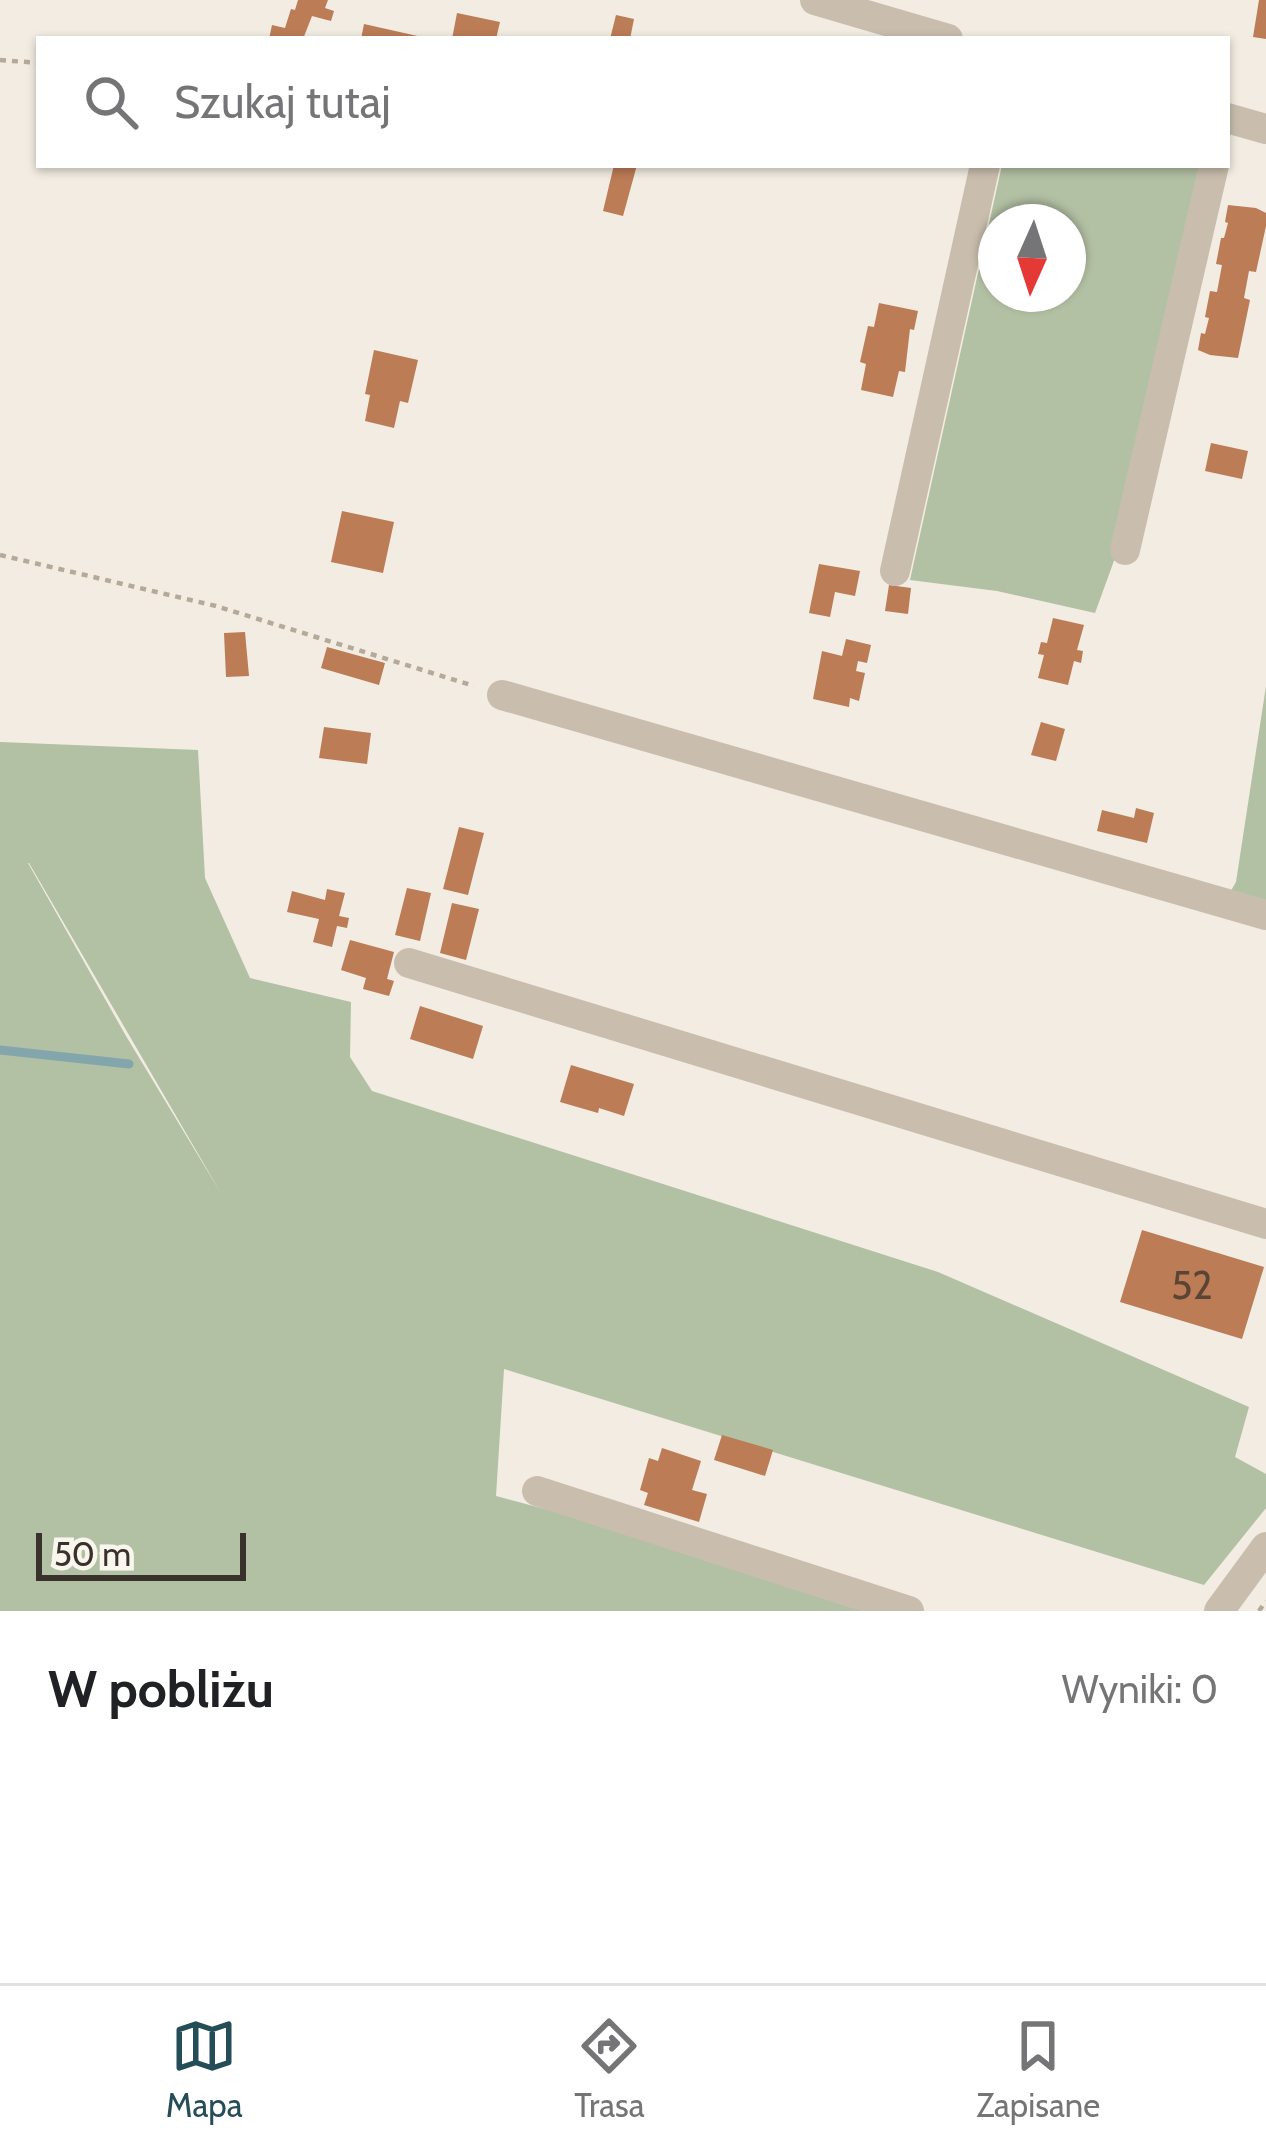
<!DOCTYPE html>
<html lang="pl">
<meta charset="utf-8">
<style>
body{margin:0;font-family:Cabin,sans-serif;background:#f6f6f6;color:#202124}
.compass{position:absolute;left:978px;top:204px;width:108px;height:108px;border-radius:50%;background:#fff;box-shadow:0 3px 9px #0004;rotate:183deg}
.scale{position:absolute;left:36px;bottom:30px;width:210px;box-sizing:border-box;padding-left:12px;border:6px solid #39322c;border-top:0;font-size:33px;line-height:42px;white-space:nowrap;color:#39322c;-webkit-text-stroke:9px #f9f6ee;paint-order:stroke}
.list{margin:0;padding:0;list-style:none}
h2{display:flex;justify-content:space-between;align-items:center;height:156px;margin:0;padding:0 48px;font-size:51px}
h2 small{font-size:39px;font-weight:400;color:#757577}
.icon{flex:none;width:66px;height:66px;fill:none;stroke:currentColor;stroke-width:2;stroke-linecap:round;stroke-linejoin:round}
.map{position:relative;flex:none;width:1266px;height:1611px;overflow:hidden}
.search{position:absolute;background:#fff;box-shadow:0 3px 9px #0004;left:36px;right:36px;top:36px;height:132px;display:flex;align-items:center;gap:30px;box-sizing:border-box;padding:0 42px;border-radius:0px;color:#757577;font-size:45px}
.sheet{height:372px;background:#fff}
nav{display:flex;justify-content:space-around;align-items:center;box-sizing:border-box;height:168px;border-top:3px solid #e0e0e0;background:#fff;font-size:33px;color:#757577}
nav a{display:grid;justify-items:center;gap:6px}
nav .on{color:#254d57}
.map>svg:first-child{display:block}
.green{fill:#b2c0a3;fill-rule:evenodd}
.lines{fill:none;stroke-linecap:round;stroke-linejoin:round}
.stream{stroke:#83a5ac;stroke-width:9}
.building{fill:#bb7c56}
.path{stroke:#b5a999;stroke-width:4.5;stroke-dasharray:6 6;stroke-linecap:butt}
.minor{stroke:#c9beae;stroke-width:30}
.labels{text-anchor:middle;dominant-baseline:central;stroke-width:9;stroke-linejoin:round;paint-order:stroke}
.number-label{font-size:39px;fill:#5a4436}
</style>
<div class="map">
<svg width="1266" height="1611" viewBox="0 0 1266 1611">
<rect width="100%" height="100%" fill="#f2ece2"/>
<!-- green -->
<path class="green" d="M1002 165H1204L1119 547 1095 613 997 591 910 580ZM996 222H1068V294H996Z
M1266 686V904L1229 894 1236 882Z
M0 742 198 750 205 878 250 978 351 1002 350 1057 372 1091 938 1272 1249 1407 1235 1457 1266 1474V1508L1204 1585 504 1369 496 1496 877 1597 870 1611H0ZM28 863H29L222 1195 126 1036Z"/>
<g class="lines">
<!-- stream -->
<path class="stream" d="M0 1050 129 1064"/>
</g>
<!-- building -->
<path class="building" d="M298 0H328L325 8 334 11 331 21 312 16 303 39H269L272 25 285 28 291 9 295 10Z
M1259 0H1266V39L1253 37Z
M457 13 500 22 496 39H452Z
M616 15 634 19 630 39H610Z
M364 24 422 37 421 39H361Z
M614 165H637L623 216 603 211Z
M1228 205 1256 208 1266 213V226L1256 272 1249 271 1244 298 1250 300 1238 358 1210 355 1198 350 1201 333 1205 334 1209 318 1205 317 1210 291 1217 292 1222 265 1216 264 1221 238H1224L1228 223 1225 222Z
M879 303 918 311 914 330 910 329 905 372 899 371 893 397 861 390 866 364 860 362 868 326 874 327Z
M374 350 418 360 408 403 400 401 394 428 365 421 370 395 365 394Z
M1211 443 1248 451 1242 479 1205 471Z
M342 511 394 522 383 573 331 562Z
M819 564 860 571 855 596 835 592 830 617 809 613Z
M889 585 911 588 908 614 885 611Z
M1053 618 1084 625 1077 650 1083 651 1081 663 1074 661 1068 685 1038 678 1044 655 1038 654 1041 642 1047 643Z
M245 632 249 676 226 677 224 633Z
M846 639 871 645 867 663 858 661 856 671 865 673 859 701 850 698 849 707 813 699 822 651 842 656Z
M327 647 385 663 379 685 321 668Z
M1041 722 1065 729 1056 761 1031 755Z
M324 727 371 733 367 764 319 758Z
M1136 808 1154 813 1147 843 1097 831 1102 810 1134 818Z
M459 827 484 833 468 895 443 889Z
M407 888 431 893 420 941 395 935Z
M327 889 345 893 339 916 349 918 347 928 337 926 332 947 313 942 319 919 287 912 292 891 325 900Z
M452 903 479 909 466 960 440 953Z
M350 940 394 952 387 979 394 981 389 996 363 989 366 978 341 970Z
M420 1006 483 1026 473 1059 410 1039Z
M571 1065 634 1084 624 1116 599 1108 598 1113 560 1102Z
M1142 1230 1264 1267 1242 1339 1120 1302Z
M722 1435 773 1450 765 1476 714 1460Z
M662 1448 701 1461 692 1490 707 1494 699 1522 644 1505 648 1493 640 1490 649 1458 658 1461Z"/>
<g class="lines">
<!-- path -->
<path class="path" d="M0 60 39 63
M0 555 216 606 474 686
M1259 1611 1266 1601"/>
<!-- minor -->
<path class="minor" d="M815 0 948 39
M1227 118 1266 129
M1125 550 1214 165
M895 571 985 165
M502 695 1266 915
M409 963 1266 1224
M537 1491 909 1611
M1219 1611 1266 1547"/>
</g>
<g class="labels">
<!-- number labels -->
<g class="number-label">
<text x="1192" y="1285">52</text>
</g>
</g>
</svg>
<svg class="compass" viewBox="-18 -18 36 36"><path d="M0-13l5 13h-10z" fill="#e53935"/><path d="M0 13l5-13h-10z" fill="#757577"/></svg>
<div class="scale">50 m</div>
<div class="search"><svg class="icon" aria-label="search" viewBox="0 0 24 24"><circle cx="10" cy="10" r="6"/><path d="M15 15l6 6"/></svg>Szukaj tutaj</div>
</div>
<section class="sheet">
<h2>W pobliżu<small>Wyniki: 0</small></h2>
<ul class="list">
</ul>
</section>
<nav>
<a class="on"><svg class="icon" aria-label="map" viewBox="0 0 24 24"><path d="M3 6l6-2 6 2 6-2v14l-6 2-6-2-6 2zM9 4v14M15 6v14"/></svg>Mapa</a>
<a><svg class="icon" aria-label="directions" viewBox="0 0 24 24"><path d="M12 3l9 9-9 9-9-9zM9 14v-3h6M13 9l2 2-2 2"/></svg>Trasa</a>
<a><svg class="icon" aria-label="saved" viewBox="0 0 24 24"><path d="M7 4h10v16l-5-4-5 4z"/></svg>Zapisane</a>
</nav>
